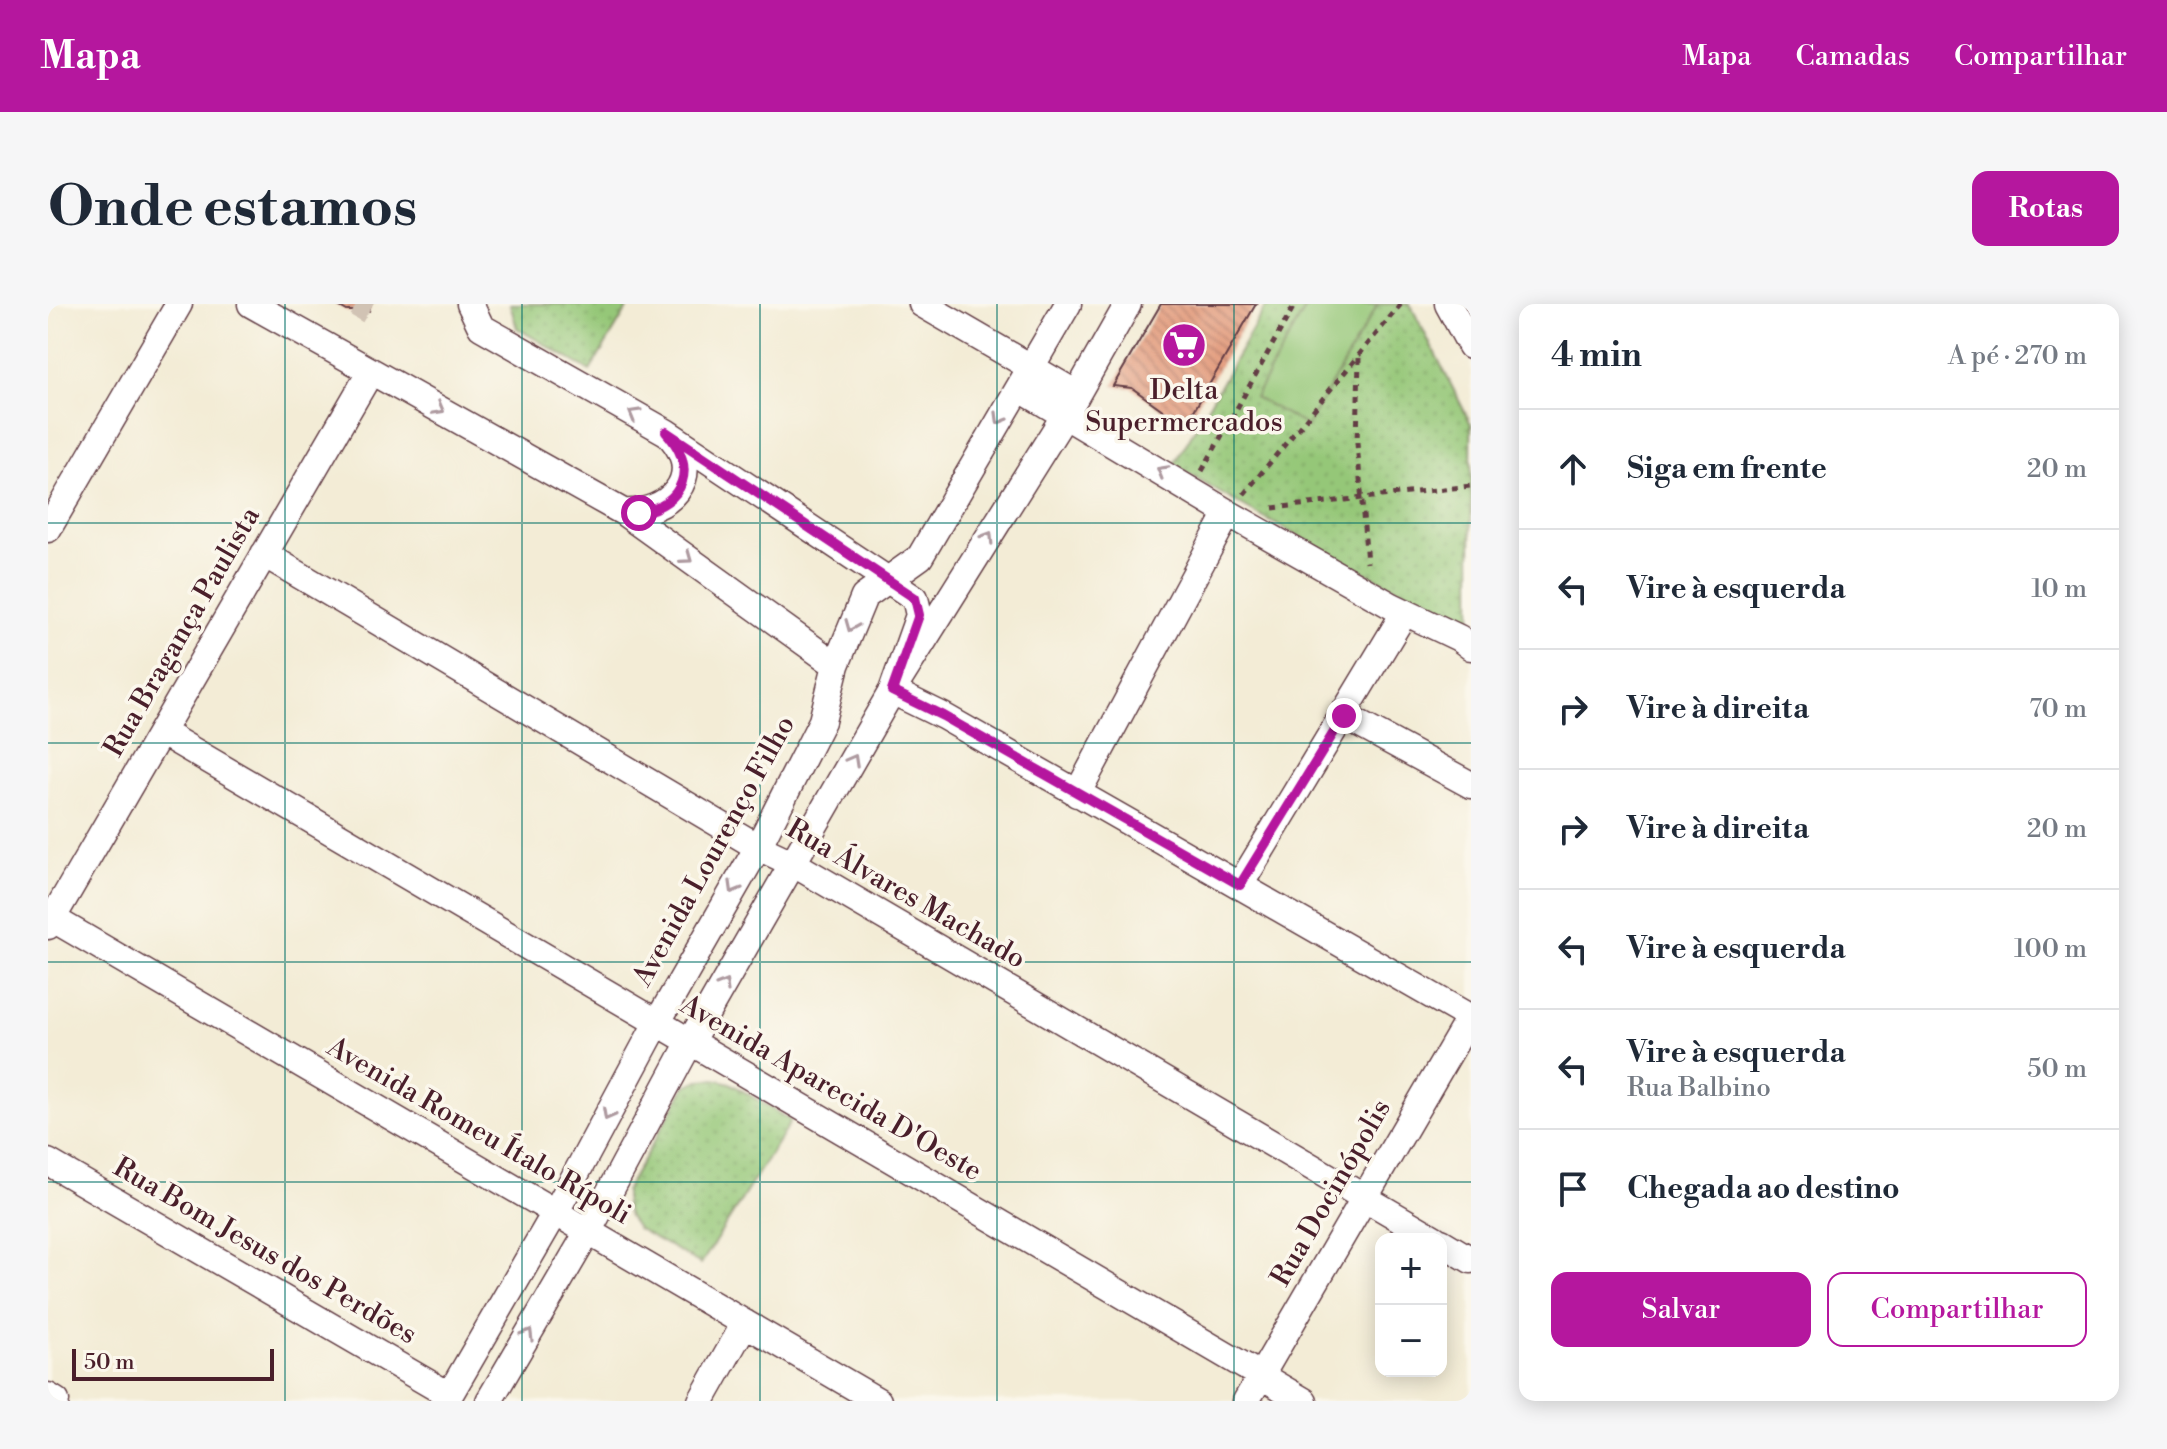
<!DOCTYPE html>
<html lang="pt">
<meta charset="utf-8">
<style>
body{margin:0;font-family:"Libre Bodoni",serif;background:#f6f6f7;color:#1f2937}
.controls{position:absolute;right:24px;bottom:24px;display:grid;overflow:hidden;border-radius:16px;box-shadow:0 4px 20px #0003}
.controls button{width:72px;height:72px;display:grid;place-items:center;padding:0;border:0;border-bottom:2px solid #e0e1e3;background:#fff;color:#1f2937;font:40px sans-serif}
.scale{position:absolute;left:24px;bottom:20px;width:202px;box-sizing:border-box;padding-left:8px;border:4px solid #4a1f2b;border-top:0;font-size:22px;line-height:28px;white-space:nowrap;color:#4a1f2b;-webkit-text-stroke:6px #fbf7ec;paint-order:stroke}
.stop{position:absolute;width:24px;height:24px;margin:-18px;border:6px solid #b5179e;border-radius:50%;background:#fff}
.stop.end{background:#b5179e;border-color:#fff;box-shadow:0 2px 8px #0008}
.list{margin:0;padding:0;list-style:none}
h2{display:flex;justify-content:space-between;align-items:center;height:104px;margin:0;padding:0 32px;font-size:34px}
h2 small{font-size:26px;font-weight:400;color:#747a83}
.list li{display:grid;grid-template-columns:52px 1fr auto;gap:24px;align-items:center;box-sizing:border-box;height:120px;padding:0 32px;border-top:2px solid #e0e1e3}
.list b{display:block;font-size:30px;white-space:nowrap}
.list p{margin:0;font-size:26px;white-space:nowrap;color:#747a83}
.list em{font-size:26px;font-style:normal;color:#747a83}
.actions{display:flex;gap:16px;padding:24px 32px}
.actions a{flex:1;padding:18px 0;border:2px solid #b5179e;border-radius:16px;text-align:center;font-size:28px;color:#b5179e}
.actions .main{background:#b5179e;color:#fff}
.icon{flex:none;width:44px;height:44px;fill:none;stroke:currentColor;stroke-width:2;stroke-linecap:round;stroke-linejoin:round}
.map{position:relative;flex:none;width:1423px;height:1097px;overflow:hidden;border-radius:16px}
header{display:flex;align-items:center;gap:48px;box-sizing:border-box;height:112px;padding:0 40px;background:#b5179e;color:#fff}
header strong{font-size:38px}
nav{display:flex;gap:44px;margin-inline-start:auto;font-size:28px}
.intro{display:flex;align-items:center;justify-content:space-between;box-sizing:border-box;height:192px;padding:0 48px}
h1{margin:0;font-size:56px}
.button{padding:20px 36px;border-radius:16px;background:#b5179e;color:#fff;font-size:28px;font-weight:700}
main{display:flex;gap:48px;padding:0 48px}
aside{flex:1;background:#fff;border-radius:16px;box-shadow:0 4px 20px #0003}
.map>svg:first-child{display:block}
.green{fill:url(#green-dots);stroke:#707352;stroke-width:2}
.pitch{fill:#95c778;stroke:#707352;stroke-width:2}
.building{fill:url(#building-back-hatch)}
.lines{fill:none;stroke-linecap:round;stroke-linejoin:round}
.minor-tunnel{stroke:#d1c3b4;stroke-width:26;stroke-dasharray:26 13;stroke-linecap:butt}
.minor-casing{stroke:#633e45;stroke-width:29}
.path{stroke:#633e45;stroke-width:5;stroke-dasharray:6 6;stroke-linecap:butt}
.minor{stroke:#fff;stroke-width:26}
.oneway{stroke:#ae9aa0}
.route{stroke:#b5179e;stroke-width:10}
.grid{fill:none;stroke:#0f766e;stroke-width:2;stroke-opacity:0.55}
.labels{text-anchor:middle;dominant-baseline:central;stroke-width:7;stroke-linejoin:round;paint-order:stroke}
.poi-label{font-size:28px;fill:#4a1f2b;stroke:#fbf7ec}
.street-label{font-size:28px;fill:#4a1f2b;stroke:#fbf7ec}
</style>
<header>
<strong>Mapa</strong>
<nav><a>Mapa</a><a>Camadas</a><a>Compartilhar</a></nav>
</header>
<div class="intro"><h1>Onde estamos</h1><a class="button">Rotas</a></div>
<main>
<div class="map">
<svg width="1423" height="1097" viewBox="0 0 1423 1097">
<defs>
<pattern id="green-dots" width="8" height="8" patternUnits="userSpaceOnUse" patternTransform="scale(2)"><rect width="8" height="8" fill="#95c778"/><path d="M2 2h.1M6 6h.1" fill="none" stroke="#82aa68" stroke-width="1.8" stroke-linecap="round"/></pattern>
<pattern id="building-back-hatch" width="6" height="6" patternUnits="userSpaceOnUse" patternTransform="scale(2)"><rect width="6" height="6" fill="#e19475"/><path d="M-1 5l2 2M0 0l6 6M5-1l2 2" fill="none" stroke="#b87860"/></pattern>
</defs>
<rect width="100%" height="100%" fill="#fbf7ec"/>
<filter id="ink" filterUnits="userSpaceOnUse"><feTurbulence type="fractalNoise" baseFrequency=".0125" numOctaves="2"/><feDisplacementMap in="SourceGraphic" scale="16" xChannelSelector="R" yChannelSelector="G"/><feConvolveMatrix kernelMatrix="1 2 1 2 8 2 1 2 1" color-interpolation-filters="sRGB"/></filter>
<filter id="wash" filterUnits="userSpaceOnUse"><feTurbulence type="fractalNoise" baseFrequency=".006" numOctaves="4" result="noise"/><feDisplacementMap in="SourceGraphic" scale="32" xChannelSelector="R" yChannelSelector="G"/><feGaussianBlur stdDeviation="1.8" result="paint"/><feColorMatrix in="noise" values="0 0 0 0 0 0 0 0 0 0 0 0 0 0 0 0 0 1.4 0 .05"/><feComposite in="paint" operator="in"/></filter>
<g filter="url(#wash)">
<rect width="100%" height="100%" fill="#f3ecd6"/>
<!-- green -->
<path class="green" d="M462 0H582L542 67 469 24Z
M1219 0H1362L1423 120V315C1358 292 1305 262 1244 229 1204 208 1165 185 1126 161Z
M667 775 682 779 743 817 653 960 589 924 581 913 577 900V887L638 782 651 776Z"/>
<!-- pitch -->
<path class="pitch" d="M1260 0H1330L1259 122 1207 93Z"/>
<g id="blocks">
<!-- building -->
<path class="building" d="M287 0H323L321 7H299Z
M1113 0H1208L1137 122 1084 84 1065 82Z"/>
</g>
</g>
<g filter="url(#ink)">
<use href="#blocks" fill-opacity="0" stroke="#633e45" stroke-width="2"/>
<g class="lines">
<!-- minor-tunnel -->
<path class="minor-tunnel" d="M309 0 321 7"/>
<!-- minor casing -->
<g class="minor-casing">
<path id="minor" d="M203 0 575 208 788 361
M422 0 433 23 618 128 867 294 871 311 844 387 895 412 1423 714
M874 0 1029 90
M1400 0 1423 42
M971 84 1180 209 1344 302 1411 334 1423 343
M575 208C620 211 658 173 623 133
M0 225 131 0
M216 250 710 543 746 560 1387 935
M1296 412 1423 481
M113 428 1256 1097
M1029 490 1180 209
M1192 581 1357 308
M0 612 830 1097
M0 622 323 67
M0 858 401 1091
M1393 938 1423 956
M0 1092 8 1097
M398 1097 507 909 609 719 710 543 774 417 788 361 816 293 872 253 1020 0
M441 1097 540 928 642 738 844 387 1017 111 1080 0
M653 1097 697 1019
M1198 1097 1422 713"/>
</g>
<!-- path -->
<path class="path" d="M1311 54 1309 139 1319 259
M1154 167 1247 0
M1196 190 1353 0
M1225 204 1423 182"/>
<!-- minor -->
<use href="#minor" class="minor"/>
</g>
<!-- one-way arrows -->
<defs><path id="oneway-chevron" d="M-2-3.5L2.5 0L-2 3.5" fill="none" stroke-width="1.6" stroke-linecap="round" stroke-linejoin="round" transform="scale(2)"/></defs>
<g class="oneway">
<use href="#oneway-chevron" transform="translate(391 105) rotate(29)"/>
<use href="#oneway-chevron" transform="translate(586 110) rotate(-150)"/>
<use href="#oneway-chevron" transform="translate(952 115) rotate(120)"/>
<use href="#oneway-chevron" transform="translate(1114 167) rotate(-150)"/>
<use href="#oneway-chevron" transform="translate(940 233) rotate(-58)"/>
<use href="#oneway-chevron" transform="translate(639 254) rotate(36)"/>
<use href="#oneway-chevron" transform="translate(803 322) rotate(112)"/>
<use href="#oneway-chevron" transform="translate(805 456) rotate(-61)"/>
<use href="#oneway-chevron" transform="translate(686 584) rotate(120)"/>
<use href="#oneway-chevron" transform="translate(676 681) rotate(-60)"/>
<use href="#oneway-chevron" transform="translate(560 811) rotate(118)"/>
<use href="#oneway-chevron" transform="translate(480 1030) rotate(-59)"/>
</g>
</g>
<g class="lines" filter="url(#ink)">
<!-- route -->
<path class="route" d="M591 209C637 199 650 164 618 128L867 294 871 311 844 387 895 412 1192 581 1296 412"/>
</g>
<!-- grid -->
<path class="grid" d="M237 0V1097M474 0V1097M712 0V1097M949 0V1097M1186 0V1097M0 219H1423M0 439H1423M0 658H1423M0 878H1423"/>
<!-- icons -->
<defs>
<g id="supermarket-disc" transform="scale(2.3)"><circle r="9.5" fill="#b5179e" stroke="#fbf7ec"/><path d="M-6-5.5h2.5l.6 2H6L4.5 2H-2.5L-4.4-4H-6ZM-1.5 3.2a1.3 1.3 0 1 0 .1 0ZM3 3.2a1.3 1.3 0 1 0 .1 0Z" fill="#fff"/></g>
</defs>
<g fill-rule="evenodd">
<use href="#supermarket-disc" x="1136" y="41"/>
</g>
<g class="labels">
<!-- poi labels -->
<g class="poi-label">
<text x="1136" y="86">Delta<tspan x="1136" dy="32">Supermercados</tspan></text>
</g>
<!-- street labels -->
<g class="street-label">
<text transform="translate(134 328) rotate(-60)">Rua Bragança Paulista</text>
<text transform="translate(666 547) rotate(-61)">Avenida Lourenço Filho</text>
<text transform="translate(858 590) rotate(30)">Rua Álvares Machado</text>
<text transform="translate(783 784) rotate(30)">Avenida Aparecida D'Oeste</text>
<text transform="translate(431 827) rotate(30)">Avenida Romeu Ítalo Rípoli</text>
<text transform="translate(1283 889) rotate(-60)">Rua Docinópolis</text>
<text transform="translate(217 947) rotate(30)">Rua Bom Jesus dos Perdões</text>
</g>
</g>
</svg>
<div class="controls">
<button>+</button>
<button>−</button>
</div>
<div class="scale">50 m</div>
<div class="stop" style="left:591px;top:209px"></div>
<div class="stop end" style="left:1296px;top:412px"></div>
</div>
<aside>
<h2>4 min<small>A pé · 270 m</small></h2>
<ul class="list">
<li><svg class="icon" aria-label="ahead" viewBox="0 0 24 24"><path d="M12 20V5M6 11l6-6 6 6"/></svg><div><b>Siga em frente</b></div><em>20 m</em></li>
<li><svg class="icon" aria-label="left" viewBox="0 0 24 24"><path d="M17 20v-9H6M10 6l-5 5 5 5"/></svg><div><b>Vire à esquerda</b></div><em>10 m</em></li>
<li><svg class="icon" aria-label="right" viewBox="0 0 24 24"><path d="M7 20v-9h11M14 6l5 5-5 5"/></svg><div><b>Vire à direita</b></div><em>70 m</em></li>
<li><svg class="icon" aria-label="right" viewBox="0 0 24 24"><path d="M7 20v-9h11M14 6l5 5-5 5"/></svg><div><b>Vire à direita</b></div><em>20 m</em></li>
<li><svg class="icon" aria-label="left" viewBox="0 0 24 24"><path d="M17 20v-9H6M10 6l-5 5 5 5"/></svg><div><b>Vire à esquerda</b></div><em>100 m</em></li>
<li><svg class="icon" aria-label="left" viewBox="0 0 24 24"><path d="M17 20v-9H6M10 6l-5 5 5 5"/></svg><div><b>Vire à esquerda</b><p>Rua Balbino</p></div><em>50 m</em></li>
<li><svg class="icon" aria-label="arrive" viewBox="0 0 24 24"><path d="M6 21V4h12l-3 4 3 4H6"/></svg><div><b>Chegada ao destino</b></div></li>
</ul>
<div class="actions"><a class="main">Salvar</a><a>Compartilhar</a></div>
</aside>
</main>
